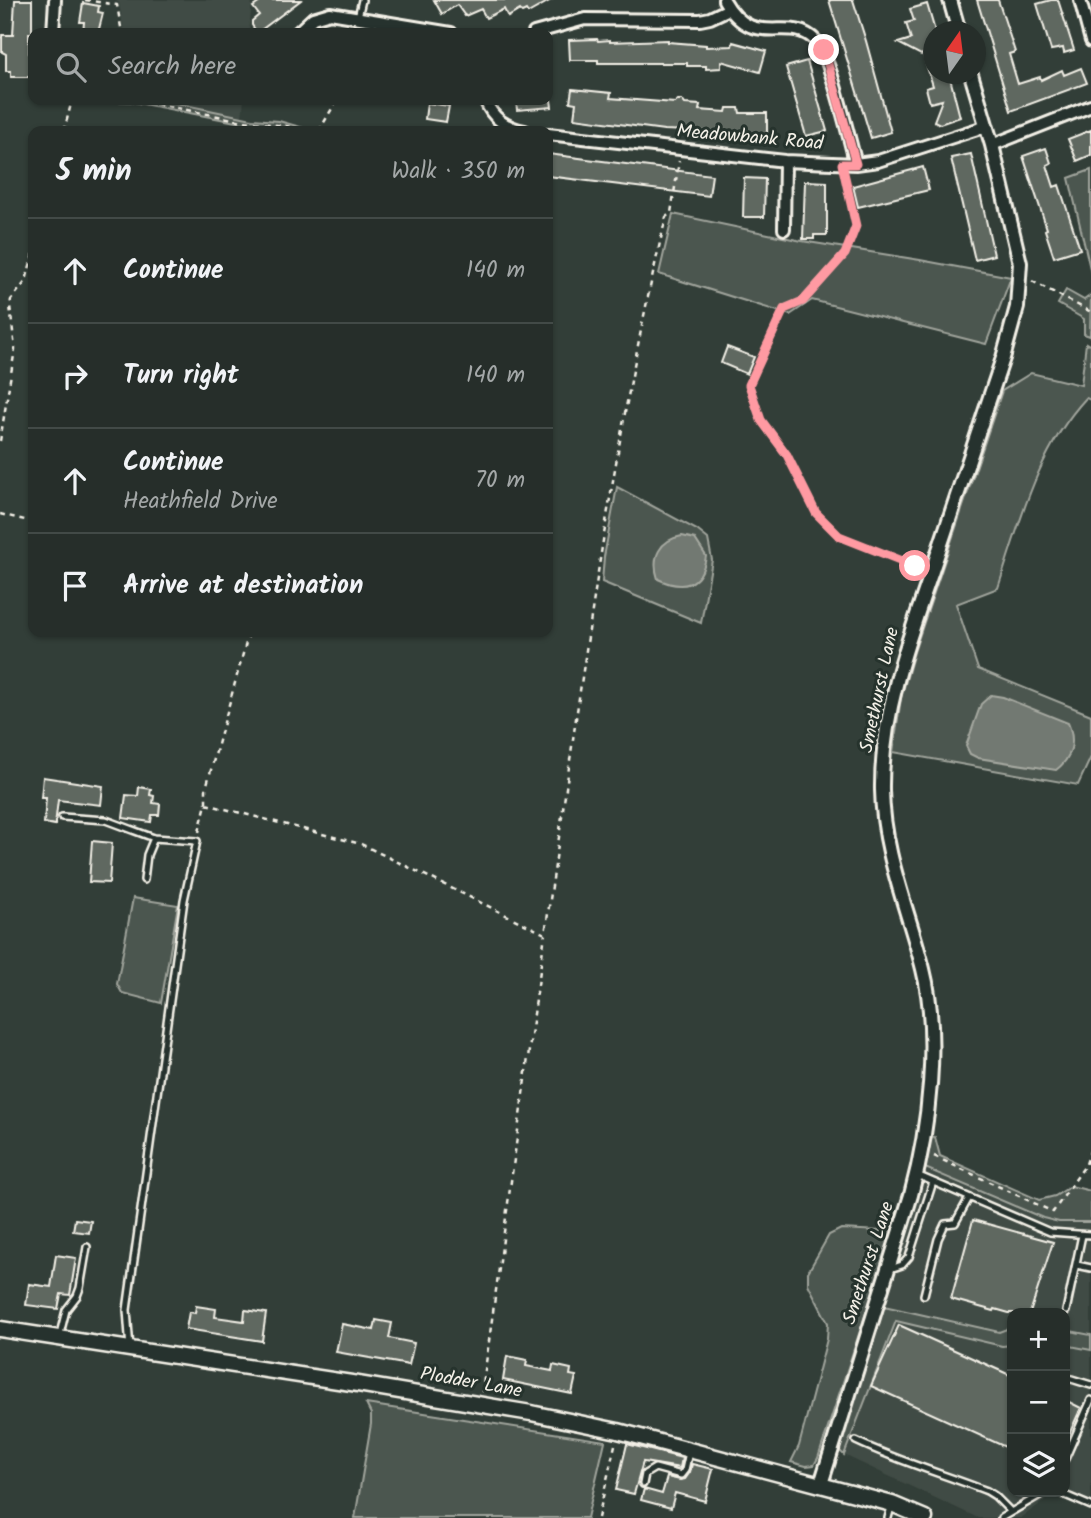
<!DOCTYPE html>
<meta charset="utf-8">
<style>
body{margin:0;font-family:Kalam,sans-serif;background:#2e3632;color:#f1f3f6}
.controls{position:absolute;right:21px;bottom:21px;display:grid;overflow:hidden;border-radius:14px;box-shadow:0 2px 5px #0004}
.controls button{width:63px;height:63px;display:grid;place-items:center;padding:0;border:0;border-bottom:2px solid #424a47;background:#262e2a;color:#f1f3f6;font:35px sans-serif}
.compass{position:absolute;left:923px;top:21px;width:63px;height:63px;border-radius:50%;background:#262e2a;box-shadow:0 2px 5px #0004;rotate:14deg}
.stop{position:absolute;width:21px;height:21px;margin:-16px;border:5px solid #ff9aa2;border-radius:50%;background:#fff}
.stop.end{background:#ff9aa2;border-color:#fff;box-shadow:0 2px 7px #0008}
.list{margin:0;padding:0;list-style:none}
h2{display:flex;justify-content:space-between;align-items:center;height:91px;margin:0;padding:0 28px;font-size:30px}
h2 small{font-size:23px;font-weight:400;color:#a4a8a8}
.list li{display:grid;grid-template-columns:46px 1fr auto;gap:21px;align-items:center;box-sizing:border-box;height:105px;padding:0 28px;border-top:2px solid #424a47}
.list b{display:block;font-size:26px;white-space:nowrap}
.list p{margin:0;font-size:23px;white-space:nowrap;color:#a4a8a8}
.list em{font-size:23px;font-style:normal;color:#a4a8a8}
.icon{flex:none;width:38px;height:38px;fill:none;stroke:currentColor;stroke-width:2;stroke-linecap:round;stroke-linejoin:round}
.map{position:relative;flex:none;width:1091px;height:1518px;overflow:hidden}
.search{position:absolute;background:#262e2a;box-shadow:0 2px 5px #0004;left:28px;top:28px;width:525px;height:77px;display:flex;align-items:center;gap:18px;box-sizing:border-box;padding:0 24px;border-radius:14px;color:#a4a8a8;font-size:26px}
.panel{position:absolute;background:#262e2a;box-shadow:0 2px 5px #0004;left:28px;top:126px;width:525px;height:511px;border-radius:14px}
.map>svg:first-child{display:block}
.built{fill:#404b44}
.green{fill:#4c564f;stroke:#a0a49c;stroke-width:2}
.water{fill:#727972;stroke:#a6a9a1;stroke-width:2}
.building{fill:#5f6861;stroke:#f4f1e8;stroke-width:2}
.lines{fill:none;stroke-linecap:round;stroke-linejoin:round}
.service-casing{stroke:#f4f1e8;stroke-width:10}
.minor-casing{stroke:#f4f1e8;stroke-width:16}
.tertiary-casing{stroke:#f4f1e8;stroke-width:18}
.secondary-casing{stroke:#f4f1e8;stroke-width:19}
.path{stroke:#f4f1e8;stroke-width:2.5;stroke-dasharray:5 5;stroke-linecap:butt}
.service{stroke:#26332d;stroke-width:5}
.minor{stroke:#26332d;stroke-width:10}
.tertiary{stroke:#26332d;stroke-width:12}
.secondary{stroke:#26332d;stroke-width:14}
.route{stroke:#ff9aa2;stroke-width:9}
.labels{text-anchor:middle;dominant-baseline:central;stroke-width:6;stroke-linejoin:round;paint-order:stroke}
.street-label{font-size:19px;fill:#f4f1e8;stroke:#26332d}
</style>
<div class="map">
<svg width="1091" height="1518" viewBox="0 0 1091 1518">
<rect width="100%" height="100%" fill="#323e38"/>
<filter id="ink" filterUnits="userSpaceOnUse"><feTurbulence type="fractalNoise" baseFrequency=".0143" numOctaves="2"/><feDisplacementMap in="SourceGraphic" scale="14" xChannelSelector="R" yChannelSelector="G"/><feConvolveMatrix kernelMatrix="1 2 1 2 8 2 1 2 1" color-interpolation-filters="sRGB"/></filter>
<g filter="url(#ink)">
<!-- built -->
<path class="built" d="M115 0H252L249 33H124L119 3Z
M162 100H244L242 117Z
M925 1168 1043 1218 1059 1222H1091V1335L1065 1330V1313H1012V1327L999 1332 884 1306 920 1196Z
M896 1321 1002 1346 1012 1345V1492H1065V1345L1091 1350V1511L1052 1495 1021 1518H978L844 1455 867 1385Z"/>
<!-- green -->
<path class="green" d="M81 100H162L252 119 279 121 314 131 241 123 133 102Z
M1091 170V273L1069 178Z
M673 214 802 241 920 260 1011 277 986 344 812 300 790 315 659 274Z
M1066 290 1084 300 1091 295 1090 336 1084 334V319L1058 304Z
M1086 343 1091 346V400L1086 398C1037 451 1020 522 998 588L956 604 978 669 1091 715V757L1078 785 893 752 901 698 914 652 1002 391 1031 373 1081 385Z
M617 487 697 530 708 539 712 560 701 623 602 582 604 557Z
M133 898 178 905 161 1003 122 993 117 984Z
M931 1136 935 1137 940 1156 1039 1200 1055 1196 1071 1186 1091 1191V1222H1059L1043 1218 925 1168Z
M888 1224 894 1228 818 1458 814 1465 806 1466 791 1462 799 1446 827 1339 828 1323 808 1284V1272L829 1235 841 1229 881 1231Z
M884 1306 999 1332 1012 1327V1345L1002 1346 896 1321 844 1455 837 1448Z
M1065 1330 1091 1335V1350L1065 1345Z
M366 1404 605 1441 587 1518H355L371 1424V1414Z"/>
<!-- water -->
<path class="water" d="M682 536 695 539 706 556C702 586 683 591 658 579 651 558 659 540 682 536Z
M991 695 1003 697 1068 723C1076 741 1072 758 1056 770L978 758 970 754 966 746 981 704Z"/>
<!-- building -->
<path class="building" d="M15 0H32V33H29V56L30 61 33 62V77H11V71H6V54L2 52V35H13Z
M263 0H301L257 33 252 25V21L259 15 253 7Z
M434 0H551L528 13 526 10 522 12 520 10 508 17 504 9 486 18 481 9 465 16 457 5 442 14Z
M829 0H853L866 41 891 132 871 138Z
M977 0H998L1015 52 1009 54 1018 84 1040 77 1041 80 1062 70 1064 75 1081 68 1087 83 1011 111Z
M1051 0H1058L1074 50 1064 53 1063 48 1051 50 1037 4Z
M83 3 99 6 98 12 103 13 98 33H83L84 22H80Z
M927 4 935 31 934 74H949L960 117 940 124 934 121 942 100 930 103 926 88 933 86 923 54 921 55 898 43 911 39 906 23 914 21 910 9Z
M597 39 598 41 610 40V42L668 40V42L706 45V47L732 46 733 42 766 51 760 72 721 61V68L706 69V66H687V63H598V60H570L569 40Z
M807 61 827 131 806 136 786 67Z
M572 89 611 93 610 98 675 103 678 100H682L685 104 700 105 699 110 726 112 727 108H739L740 113H767V134L664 130 574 118 576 103 570 102Z
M516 100H551L552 107 517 110Z
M427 103 449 106 446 122 425 119Z
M1091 130V155L1077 161 1068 139Z
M1046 148 1051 163 1047 165 1054 187 1059 185 1080 249 1054 257 1045 230 1047 229 1023 156Z
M548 154 712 175 709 196 548 176Z
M971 154 994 255 975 260 951 158Z
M923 167 929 190 858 207 853 186Z
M744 178 765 179 764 217H743Z
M805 181 827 182V235H814V239H803Z
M727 347 754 357 747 374 721 363Z
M43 777 103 786 101 805 58 800 55 825 44 823 46 798H41Z
M139 787 151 789 150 795 154 796 153 803 160 804 159 815H152L151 822 123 818 126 795 138 796Z
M92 841 112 843 109 883 89 882Z
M75 1219 91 1221 89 1233 73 1231Z
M973 1220 1053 1242 1030 1313H1009L995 1309 994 1311 951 1299Z
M56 1255 76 1258 70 1295 61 1294 58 1309 26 1305 29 1284 51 1287Z
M196 1306 216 1309 215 1317 244 1321 245 1310 266 1313 262 1341 186 1329 189 1312 195 1313Z
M376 1320 392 1323 389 1338 414 1343 409 1365 336 1352 342 1324 374 1330Z
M899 1325 1012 1376V1450L871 1386Z
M507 1356 527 1360 526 1366 552 1371 553 1365 571 1369 570 1375 576 1376 572 1394 503 1380Z
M1065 1400 1081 1408 1065 1443Z
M627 1444 682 1458 680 1468 643 1462 634 1494 616 1490Z
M692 1464 713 1469 705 1501 675 1493 671 1508 641 1500 644 1489 662 1494 667 1477 680 1480 685 1479 690 1472Z"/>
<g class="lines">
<!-- service casing -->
<g class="service-casing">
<path id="service" d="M358 17 362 0
M62 817 106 820 154 838 197 841 184 900 127 1310 130 1349
M144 880 147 855 154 838
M917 1175 1050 1232 1091 1235
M1077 1265 1091 1268
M890 1269 902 1265 909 1257 933 1182
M924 1295 938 1239 945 1224 955 1223 969 1198
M1066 1311 1082 1235
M59 1338 66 1310 77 1296 80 1288 87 1247
M1065 1377 1091 1385
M856 1441C898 1461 943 1474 987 1491L995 1496 1010 1511
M1065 1459 1091 1400
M643 1484 645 1474 655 1468 681 1475 685 1470 689 1452
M1058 1492 1091 1506
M888 1518 891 1507
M1001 1518 1045 1492"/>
</g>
<!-- minor casing -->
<g class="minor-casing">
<path id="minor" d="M724 0C754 53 788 12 816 41 830 54 849 140 856 164
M1080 0 1091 41
M53 33 55 0
M297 33 313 18 330 13 451 33
M534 33 585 19 700 20 710 18 729 9
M485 100C493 119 505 127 525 131
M548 134 785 161 856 164 878 161 987 126
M992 145 1091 106
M784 229 785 161"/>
</g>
<!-- tertiary casing -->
<g class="tertiary-casing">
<path id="tertiary" d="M950 0 959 32
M821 1484 911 1195C929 1129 940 1036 923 969 908 909 883 853 882 790 881 716 907 643 931 574 955 502 979 430 1003 358L1017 307 1020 263 992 145 971 74"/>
</g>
<!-- secondary casing -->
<g class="secondary-casing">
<path id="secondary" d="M0 1329 358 1384 531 1413 618 1431 892 1504 925 1518"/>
</g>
<!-- path -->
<path class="path" d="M85 0 117 5 122 33
M137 100 243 121 286 126 308 131
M64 131 72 100
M319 131 337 100
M844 173 856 226 845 254 803 301 784 309 749 385 761 420 787 455 816 513 839 536 921 569
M1032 281 1091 312
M0 441 15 349 10 306 11 300 26 281 33 254
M0 514 33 522
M206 804 361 844 545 934C580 696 610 452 666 217L671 213 679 161
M199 832 206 804V788L249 632
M934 1156 1053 1212 1086 1164 1091 1148
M482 1392 545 934
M598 1518 615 1445"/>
<!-- service -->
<use href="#service" class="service"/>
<!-- minor -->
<use href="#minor" class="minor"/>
<!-- tertiary -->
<use href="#tertiary" class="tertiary"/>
<!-- secondary -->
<use href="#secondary" class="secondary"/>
</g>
</g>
<g class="lines" filter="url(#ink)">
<!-- route -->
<path class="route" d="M824 50 856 164H842L856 226 845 254 803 301 784 309 749 385 761 420 787 455 816 513 839 536 915 566"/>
</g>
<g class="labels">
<!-- street labels -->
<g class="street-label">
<text transform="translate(750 138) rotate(5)">Meadowbank Road</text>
<text transform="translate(880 690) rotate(-78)">Smethurst Lane</text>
<text transform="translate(869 1263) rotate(-72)">Smethurst Lane</text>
<text transform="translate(471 1383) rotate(10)">Plodder Lane</text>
</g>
</g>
</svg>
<div class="controls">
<button>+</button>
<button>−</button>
<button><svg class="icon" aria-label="layers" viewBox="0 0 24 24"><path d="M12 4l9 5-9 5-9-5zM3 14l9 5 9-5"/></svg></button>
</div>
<svg class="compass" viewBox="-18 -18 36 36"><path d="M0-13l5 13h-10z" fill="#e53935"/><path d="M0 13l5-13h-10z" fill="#a4a8a8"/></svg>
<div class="stop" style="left:915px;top:566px"></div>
<div class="stop end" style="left:824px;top:50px"></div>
<div class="search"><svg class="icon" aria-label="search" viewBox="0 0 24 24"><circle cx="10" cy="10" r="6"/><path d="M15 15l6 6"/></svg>Search here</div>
<section class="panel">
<h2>5 min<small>Walk · 350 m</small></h2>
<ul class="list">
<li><svg class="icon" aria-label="ahead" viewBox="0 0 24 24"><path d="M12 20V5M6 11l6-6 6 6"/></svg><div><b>Continue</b></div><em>140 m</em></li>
<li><svg class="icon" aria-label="right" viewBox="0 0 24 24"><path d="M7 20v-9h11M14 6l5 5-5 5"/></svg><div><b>Turn right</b></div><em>140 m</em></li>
<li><svg class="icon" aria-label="ahead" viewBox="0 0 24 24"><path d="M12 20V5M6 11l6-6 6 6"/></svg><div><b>Continue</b><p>Heathfield Drive</p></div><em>70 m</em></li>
<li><svg class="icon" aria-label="arrive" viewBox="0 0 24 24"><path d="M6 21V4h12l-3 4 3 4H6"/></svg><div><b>Arrive at destination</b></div></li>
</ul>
</section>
</div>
